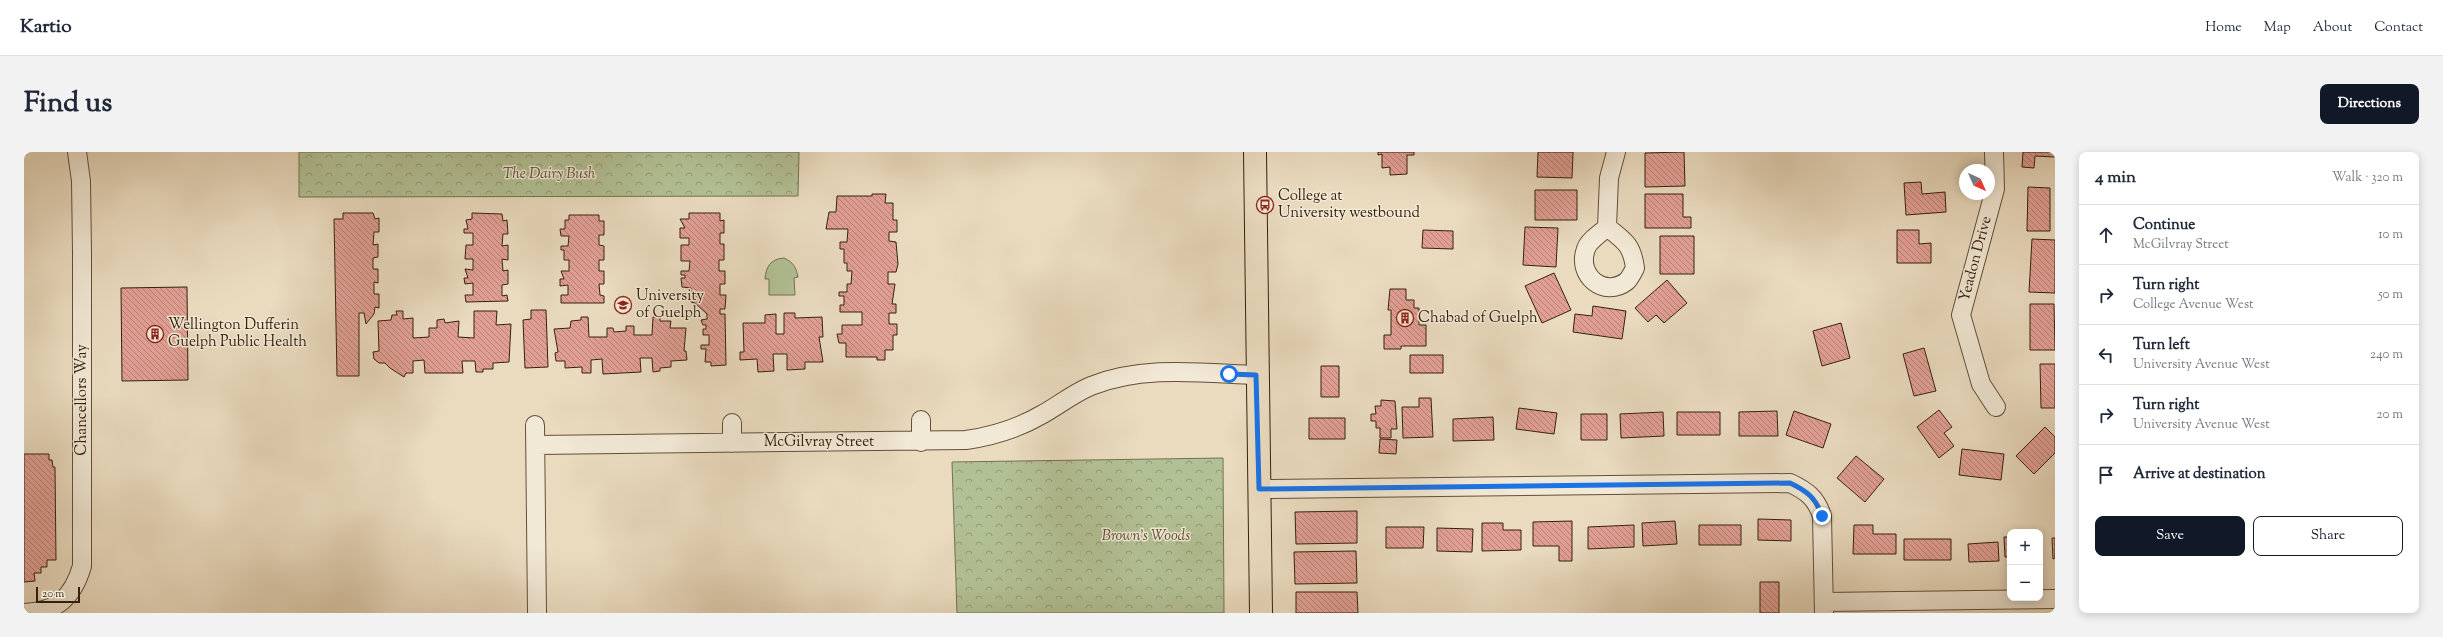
<!DOCTYPE html>
<meta charset="utf-8">
<style>
body{margin:0;font-family:"Sorts Mill Goudy",serif;background:#f2f2f3;color:#1f2937}
.controls{position:absolute;right:12px;bottom:12px;display:grid;overflow:hidden;border-radius:8px;box-shadow:0 2px 10px #0003}
.controls button{width:36px;height:36px;display:grid;place-items:center;padding:0;border:0;border-bottom:1px solid #e0e1e3;background:#fff;color:#1f2937;font:20px sans-serif}
.compass{position:absolute;left:1935px;top:12px;width:36px;height:36px;border-radius:50%;background:#fff;box-shadow:0 2px 10px #0003;rotate:135deg}
.scale{position:absolute;left:12px;bottom:10px;width:44px;box-sizing:border-box;padding-left:4px;border:2px solid #36200e;border-top:0;font-size:11px;line-height:14px;white-space:nowrap;color:#36200e;-webkit-text-stroke:3px #f1e8d5;paint-order:stroke}
.stop{position:absolute;width:12px;height:12px;margin:-9px;border:3px solid #1a73e8;border-radius:50%;background:#fff}
.stop.end{background:#1a73e8;border-color:#fff;box-shadow:0 1px 4px #0008}
.list{margin:0;padding:0;list-style:none}
h2{display:flex;justify-content:space-between;align-items:center;height:52px;margin:0;padding:0 16px;font-size:17px}
h2 small{font-size:13px;font-weight:400;color:#747a83}
.list li{display:grid;grid-template-columns:26px 1fr auto;gap:12px;align-items:center;box-sizing:border-box;height:60px;padding:0 16px;border-top:1px solid #e0e1e3}
.list b{display:block;font-size:15px;white-space:nowrap}
.list p{margin:0;font-size:13px;white-space:nowrap;color:#747a83}
.list em{font-size:13px;font-style:normal;color:#747a83}
.actions{display:flex;gap:8px;padding:12px 16px}
.actions a{flex:1;padding:9px 0;border:1px solid #111827;border-radius:8px;text-align:center;font-size:14px;color:#111827}
.actions .main{background:#111827;color:#fff}
.icon{flex:none;width:22px;height:22px;fill:none;stroke:currentColor;stroke-width:2;stroke-linecap:round;stroke-linejoin:round}
.map{position:relative;flex:none;width:2031px;height:461px;overflow:hidden;border-radius:8px}
header{display:flex;align-items:center;gap:24px;box-sizing:border-box;height:56px;padding:0 20px;background:#fff;border-bottom:1px solid #e0e1e3}
header strong{font-size:19px}
nav{display:flex;gap:22px;margin-inline-start:auto;font-size:14px}
.intro{display:flex;align-items:center;justify-content:space-between;box-sizing:border-box;height:96px;padding:0 24px}
h1{margin:0;font-size:28px}
.button{padding:10px 18px;border-radius:8px;background:#111827;color:#fff;font-size:14px;font-weight:700}
main{display:flex;gap:24px;padding:0 24px}
aside{flex:1;background:#fff;border-radius:8px;box-shadow:0 2px 10px #0003}
.map>svg:first-child{display:block}
.forest{fill:url(#forest-crowns);stroke:#747052}
.green{fill:#b2c195;stroke:#747052}
.building{fill:url(#building-back-hatch);stroke:#36200e}
.lines{fill:none;stroke-linecap:round;stroke-linejoin:round}
.minor-casing{stroke:#634f3a;stroke-width:20}
.major-casing{stroke:#36200e;stroke-width:24}
.minor{stroke:#f1e8d5;stroke-width:18}
.major{stroke:#eadbbf;stroke-width:22}
.route{stroke:#1a73e8;stroke-width:5}
.labels{text-anchor:middle;dominant-baseline:central;stroke-width:3;stroke-linejoin:round;paint-order:stroke}
.park-label{font-size:15px;font-style:italic;fill:#5b5036;stroke:#f1e8d5}
.poi-label{font-size:15px;fill:#36200e;stroke:#f1e8d5;text-anchor:start}
.street-label{font-size:15px;fill:#36200e;stroke:#f1e8d5}
</style>
<header>
<strong>Kartio</strong>
<nav><a>Home</a><a>Map</a><a>About</a><a>Contact</a></nav>
</header>
<div class="intro"><h1>Find us</h1><a class="button">Directions</a></div>
<main>
<div class="map">
<svg width="2031" height="461" viewBox="0 0 2031 461">
<defs>
<pattern id="forest-crowns" width="20" height="18" patternUnits="userSpaceOnUse"><rect width="20" height="18" fill="#b2c195"/><path d="M2 6a3 3 0 1 1 6 0M12 15a3 3 0 1 1 6 0" fill="none" stroke="#929c78"/></pattern>
<pattern id="building-back-hatch" width="6" height="6" patternUnits="userSpaceOnUse"><rect width="6" height="6" fill="#e19f94"/><path d="M-1 5l2 2M0 0l6 6M5-1l2 2" fill="none" stroke="#b78177"/></pattern>
</defs>
<rect width="100%" height="100%" fill="#eadbbf"/>
<filter id="stains"><feTurbulence type="fractalNoise" baseFrequency=".005" numOctaves="4"/><feColorMatrix values="0 0 0 0 .2 0 0 0 0 .09 0 0 0 0 .02 0 0 0 .5 -.17"/></filter>
<radialGradient id="worn" r=".72"><stop offset=".6" stop-color="#630" stop-opacity="0"/><stop offset="1" stop-color="#630" stop-opacity=".3"/></radialGradient>
<!-- forest -->
<path class="forest" d="M275 0H775L774 44 275 45Z
M1199 306 1200 461H933L928 310Z"/>
<!-- green -->
<path class="green" d="M760 106C769 110 772 115 774 125L770 126 771 143H745V127H741C742 115 746 107 760 106Z"/>
<!-- building -->
<path class="building" d="M1354 0H1390V3H1383V22L1366 23V15L1358 16V2L1354 3Z
M1514 0H1549L1548 26 1513 25Z
M1660 0 1661 34 1621 35V1Z
M1999 0H2031V5L2011 4 2010 16 1998 15Z
M1897 30 1898 42 1921 40 1922 60 1882 63 1880 31Z
M2004 35 2026 36V79H2003Z
M1511 38H1553V68H1511Z
M848 42H862L861 51H869V68H873V80H865V89L872 90 874 112 872 120H864V132H871L868 152H872V161H865V172H873V183H869V198H861V208H853V205H822V191H815L813 182H818V173H838V160H816V153H820V144H815V140H823V132H827L828 119H823V111H820V97H816V90H823L824 77H802L805 60H812L813 44H848Z
M1621 42H1659V65H1667V76H1621Z
M319 61H349L351 67 355 66V80H350L349 93 354 92V105L349 106V117H354V131L350 130V142H355V156L351 155 350 162 342 172 340 161H335V224H313L310 67H319Z
M448 61 478 62 479 69 483 68 484 82H479L478 94 484 93V108L478 107 479 119 484 118V132L478 133V144L483 143 484 149 442 150 441 143H449V131L441 132 440 126H444L441 117 449 118V107H441L442 93H449V81H440V77H444L442 68 448 67Z
M665 61H696V69L700 68V81H696V92H700V108H695V119H701V132H696V143H702L701 157H696V162H701L702 213 687 214V210H681L682 197H677V193H685V183H679V177H682V173H679L677 168 683 167V162L671 151 667 150V136L658 135 657 126H661V123H657V119H665L666 109H657V93H665V86H656V76H661L656 67H665Z
M545 63H575V69H580V83H575V93L580 94V108H575V119H580V132H575L576 143 580 144V151H537V143H544V133L536 134V127H540L537 119H545V108H540V98H537V94H544L545 84H537L536 77H541V68H545Z
M1501 75 1534 76 1532 115 1499 113Z
M1399 78 1429 79V97L1398 96Z
M1873 78H1895V92L1907 91V111H1873Z
M1636 84H1670V122H1636Z
M2008 87 2031 88V141L2005 140Z
M1530 121 1547 158 1518 171 1501 134Z
M1643 128 1663 151 1640 171 1632 163 1624 170 1611 156Z
M163 135 164 228 98 229 97 136Z
M1366 137H1382V148H1390V156H1395V173H1402V194H1377V197H1360V183H1367V158H1364Z
M2006 152H2030L2031 198H2006Z
M1569 154 1602 159 1598 187 1549 180 1551 162 1568 164Z
M507 158H522L524 215 501 216 499 168 507 167Z
M372 159H379V167L389 166V186L405 185V176H413V168L420 167 421 171 435 169 434 185 450 186V159H473L472 173 487 172 485 210 469 211V217H459V220H452L451 209H438L439 221H401L400 208 389 209V221H382L380 225 366 216 361 211H355L350 207 349 200 355 199 354 169 367 168 368 163H373Z
M760 161H771V166L798 165 799 185H795L799 210H781V217L763 218V202H749L750 219 734 220 733 207 716 208V200H720L719 171H741V163L752 162V182H760Z
M557 165H564L565 185H583V176H589L590 180 602 179V174H610V183H628L629 165H636V169H647L646 176H662L660 199H662L663 208 647 209V215L636 216V219L629 220 628 206H616L617 220 579 222 578 207 567 208V221H558V215L541 216V209H532L531 201 534 200 530 177 546 176 547 169 557 168Z
M1817 171 1826 206 1798 214 1789 179Z
M1900 196 1912 239 1890 244 1879 202Z
M1386 203H1419V221H1386Z
M2016 212H2031V256H2017Z
M1297 214H1315V245H1297Z
M1395 246H1407L1409 285 1379 286 1378 255H1395Z
M1357 248 1371 249 1373 277H1367V286H1356V276H1352V269H1347V262H1352L1351 254H1357Z
M1495 256 1533 261 1530 282 1492 277Z
M1915 258 1928 275 1920 281 1930 294 1915 306 1893 275Z
M1753 259 1754 284H1715V260Z
M1770 259 1807 272 1799 296 1762 283Z
M1639 260 1640 284 1597 286 1596 262Z
M1653 260H1696V283H1653Z
M1557 262H1583V288H1557Z
M1469 265 1470 288 1429 289V267Z
M1285 266H1321V287H1285Z
M2021 275 2031 285V301L2010 322 1992 304Z
M1356 287 1373 288 1372 302 1355 301Z
M1938 297 1980 302 1977 328 1935 323Z
M0 302H25V308H28L29 315H31L32 408H23V415H17V421H10L11 429 0 430Z
M1832 304 1860 327 1841 350 1813 326Z
M1333 359V391L1272 392 1271 360Z
M1734 367 1767 368V389L1734 388Z
M1548 369V409H1535V394H1509V370Z
M1651 369 1653 392 1619 394 1618 371Z
M1458 371H1479V378H1497V398L1458 399Z
M1610 373V395L1564 397V375Z
M1675 373H1717V393H1675Z
M1830 373H1849V382H1872V402H1829Z
M1362 375H1400L1399 396H1362Z
M1413 376 1449 377 1448 400 1413 399Z
M1980 385H1986V405H1981Z
M2028 386H2031V406L2029 407Z
M1880 387H1927V408H1880Z
M1974 390 1975 409 1945 410 1944 392Z
M1332 399 1333 431 1271 432 1270 400Z
M1736 430H1755V461H1736Z
M1272 440H1333L1334 461H1272Z"/>
<g class="lines">
<!-- minor casing -->
<g class="minor-casing">
<path id="minor" d="M1970 0 1971 37 1937 163 1957 232 1972 255
M1583 75C1601 89 1608 93 1611 116 1609 120 1606 126 1603 129 1580 147 1552 123 1562 97 1564 89 1577 81 1583 75L1585 26 1592 0
M511 273 513 461
M897 290V268
M708 291V271
M512 293 942 288C970 284 995 276 1019 262 1035 253 1050 241 1067 234 1119 213 1178 221 1232 223
M1235 337 1766 331C1783 339 1792 346 1798 364L1800 461
M1800 450 2031 447
M0 461C33 460 49 445 58 414V101L57 29 53 0"/>
</g>
<!-- major casing -->
<g class="major-casing">
<path id="major" d="M1231 0 1237 461"/>
</g>
<!-- minor -->
<use href="#minor" class="minor"/>
<!-- major -->
<use href="#major" class="major"/>
</g>
<g class="lines">
<!-- route -->
<path class="route" d="M1205 222 1232 223 1235 337 1766 331C1783 339 1792 346 1798 364"/>
</g>
<!-- icons -->
<defs>
<g id="bus-ring" transform="scale(0.9)"><circle r="9.5" fill="#f1e8d5" stroke="#8f2418" stroke-width="1.5"/><path d="M-5-6H5V4H4V6H2V4H-2V6H-4V4H-5ZM-3.5-4V0h7V-4ZM-3.5 1.2v1.5H-2V1.2ZM2 1.2v1.5H3.5V1.2Z" fill="#8f2418"/></g>
<g id="university-ring" transform="scale(0.9)"><circle r="9.5" fill="#f1e8d5" stroke="#8f2418" stroke-width="1.5"/><path d="M0-5L7-2L0 1L-7-2ZM-4 1L0 2.5L4 1V4Q0 6-4 4Z" fill="#8f2418"/></g>
<g id="building-ring" transform="scale(0.9)"><circle r="9.5" fill="#f1e8d5" stroke="#8f2418" stroke-width="1.5"/><path d="M-4-6H4V6H1V3H-1V6H-4ZM-2.5-4.3h1.7v1.8h-1.7ZM.8-4.3h1.7v1.8H.8ZM-2.5-1h1.7V.8h-1.7ZM.8-1h1.7V.8H.8Z" fill="#8f2418"/></g>
</defs>
<g fill-rule="evenodd">
<use href="#bus-ring" x="1241" y="53"/>
<use href="#university-ring" x="599" y="153"/>
<use href="#building-ring" x="1381" y="166"/>
<use href="#building-ring" x="131" y="182"/>
</g>
<g class="labels">
<!-- park labels -->
<g class="park-label">
<text x="525" y="22">The Dairy Bush</text>
<text x="1122" y="384">Brown's Woods</text>
</g>
<!-- poi labels -->
<g class="poi-label">
<text x="1254" y="44">College at<tspan x="1254" dy="17">University westbound</tspan></text>
<text x="612" y="144">University<tspan x="612" dy="17">of Guelph</tspan></text>
<text x="1394" y="166">Chabad of Guelph</text>
<text x="144" y="173">Wellington Dufferin<tspan x="144" dy="17">Guelph Public Health</tspan></text>
</g>
<!-- street labels -->
<g class="street-label">
<text transform="translate(1952 107) rotate(-75)">Yeadon Drive</text>
<text transform="translate(58 248) rotate(-90)">Chancellors Way</text>
<text x="795" y="290">McGilvray Street</text>
</g>
</g>
<rect width="100%" height="100%" filter="url(#stains)"/>
<rect width="100%" height="100%" fill="url(#worn)"/>
</svg>
<div class="controls">
<button>+</button>
<button>−</button>
</div>
<svg class="compass" viewBox="-18 -18 36 36"><path d="M0-13l5 13h-10z" fill="#e53935"/><path d="M0 13l5-13h-10z" fill="#747a83"/></svg>
<div class="scale">20 m</div>
<div class="stop" style="left:1205px;top:222px"></div>
<div class="stop end" style="left:1798px;top:364px"></div>
</div>
<aside>
<h2>4 min<small>Walk · 320 m</small></h2>
<ul class="list">
<li><svg class="icon" aria-label="ahead" viewBox="0 0 24 24"><path d="M12 20V5M6 11l6-6 6 6"/></svg><div><b>Continue</b><p>McGilvray Street</p></div><em>10 m</em></li>
<li><svg class="icon" aria-label="right" viewBox="0 0 24 24"><path d="M7 20v-9h11M14 6l5 5-5 5"/></svg><div><b>Turn right</b><p>College Avenue West</p></div><em>50 m</em></li>
<li><svg class="icon" aria-label="left" viewBox="0 0 24 24"><path d="M17 20v-9H6M10 6l-5 5 5 5"/></svg><div><b>Turn left</b><p>University Avenue West</p></div><em>240 m</em></li>
<li><svg class="icon" aria-label="right" viewBox="0 0 24 24"><path d="M7 20v-9h11M14 6l5 5-5 5"/></svg><div><b>Turn right</b><p>University Avenue West</p></div><em>20 m</em></li>
<li><svg class="icon" aria-label="arrive" viewBox="0 0 24 24"><path d="M6 21V4h12l-3 4 3 4H6"/></svg><div><b>Arrive at destination</b></div></li>
</ul>
<div class="actions"><a class="main">Save</a><a>Share</a></div>
</aside>
</main>
